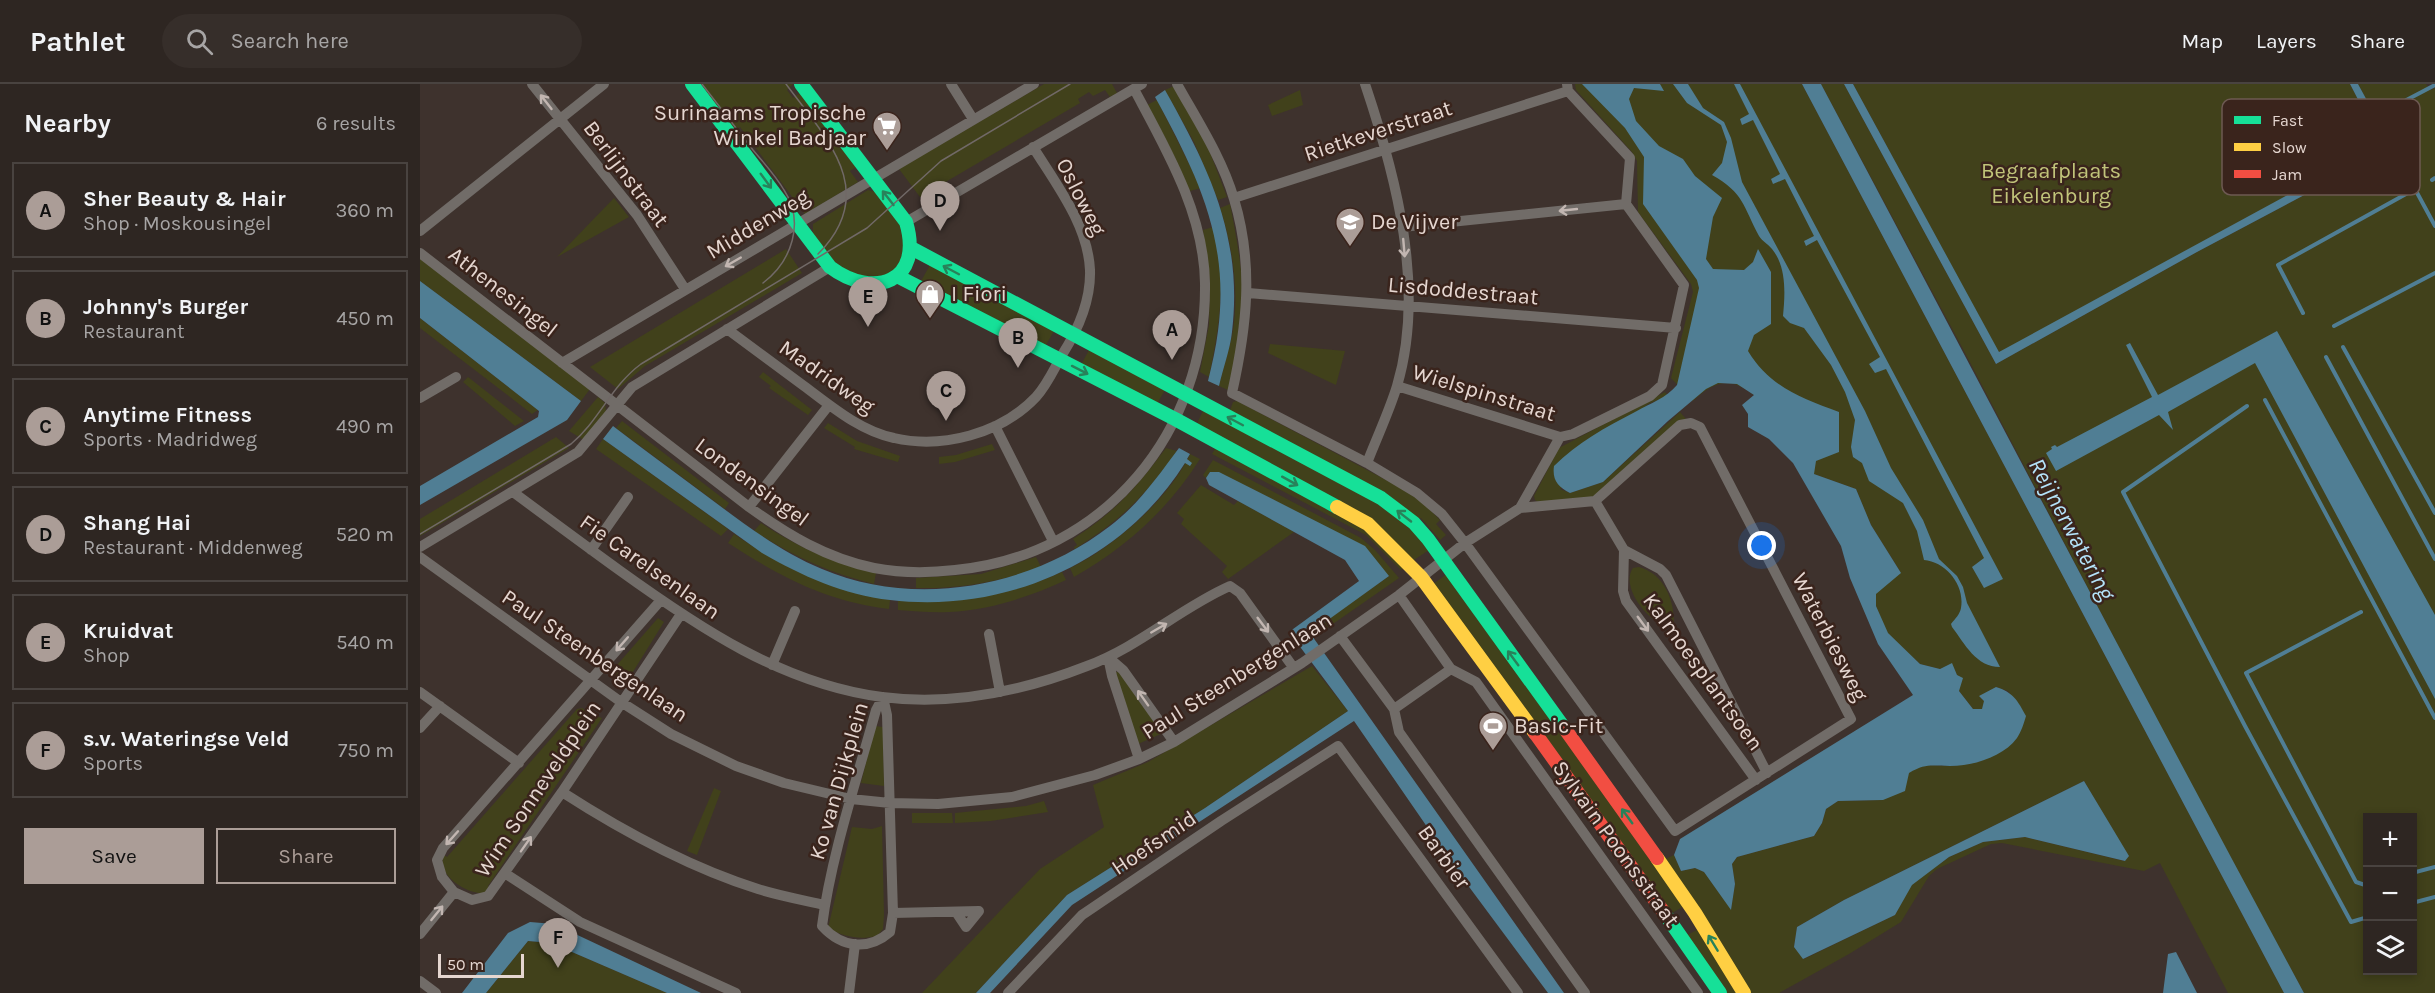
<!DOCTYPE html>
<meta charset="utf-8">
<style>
body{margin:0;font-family:Karla,sans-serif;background:#362e2a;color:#f1f3f6}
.controls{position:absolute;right:18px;bottom:18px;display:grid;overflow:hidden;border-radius:0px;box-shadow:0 3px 9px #0003}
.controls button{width:54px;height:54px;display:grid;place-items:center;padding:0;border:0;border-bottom:2px solid #494340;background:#2e2622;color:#f1f3f6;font:30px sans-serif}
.scale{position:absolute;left:18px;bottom:15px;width:86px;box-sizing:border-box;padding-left:6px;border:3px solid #e5d6d0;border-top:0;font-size:16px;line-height:21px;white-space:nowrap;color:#e5d6d0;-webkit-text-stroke:4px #3a241c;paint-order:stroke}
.you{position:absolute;left:1342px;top:462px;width:21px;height:21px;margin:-15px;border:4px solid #fff;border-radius:50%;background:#1a73e8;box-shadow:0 0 0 9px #1a73e833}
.badge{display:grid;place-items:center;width:39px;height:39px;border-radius:50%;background:#ab9d97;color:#111;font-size:20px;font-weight:700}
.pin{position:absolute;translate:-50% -50px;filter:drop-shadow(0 2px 3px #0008)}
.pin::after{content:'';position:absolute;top:32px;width:21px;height:18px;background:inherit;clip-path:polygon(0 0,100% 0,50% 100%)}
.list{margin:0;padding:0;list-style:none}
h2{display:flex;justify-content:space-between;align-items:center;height:78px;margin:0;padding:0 24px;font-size:26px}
h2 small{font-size:20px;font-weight:400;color:#a7a5a5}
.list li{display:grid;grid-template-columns:39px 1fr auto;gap:18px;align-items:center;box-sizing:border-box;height:96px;margin:0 12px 12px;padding:0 12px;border:2px solid #494340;border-radius:0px}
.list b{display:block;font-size:22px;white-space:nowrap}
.list p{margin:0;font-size:20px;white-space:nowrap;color:#a7a5a5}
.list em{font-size:20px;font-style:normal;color:#a7a5a5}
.actions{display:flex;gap:12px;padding:18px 24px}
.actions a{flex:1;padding:14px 0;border:2px solid #ab9d97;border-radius:0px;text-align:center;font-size:21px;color:#ab9d97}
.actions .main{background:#ab9d97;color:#111}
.icon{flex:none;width:33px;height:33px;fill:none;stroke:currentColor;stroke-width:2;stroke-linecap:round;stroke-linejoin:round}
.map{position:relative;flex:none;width:2015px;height:909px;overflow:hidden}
header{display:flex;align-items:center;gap:36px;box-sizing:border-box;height:84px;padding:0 30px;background:#2e2622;border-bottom:2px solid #494340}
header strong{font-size:28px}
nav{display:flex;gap:33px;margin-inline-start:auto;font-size:21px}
.search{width:420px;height:54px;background:#362e2a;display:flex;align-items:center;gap:15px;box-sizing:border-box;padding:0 21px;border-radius:33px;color:#a7a5a5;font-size:22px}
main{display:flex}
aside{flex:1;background:#2e2622}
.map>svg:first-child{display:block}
.green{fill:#41411b;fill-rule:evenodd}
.water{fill:#507e94}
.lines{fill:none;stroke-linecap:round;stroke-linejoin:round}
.stream{stroke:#507e94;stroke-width:4}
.street{stroke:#716c68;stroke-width:10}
.fast{stroke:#16e098;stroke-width:14}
.slow{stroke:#ffcf43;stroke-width:14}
.jam{stroke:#f24e42;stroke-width:14}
.tram{stroke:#716967;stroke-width:1.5}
.oneway{stroke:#c2b6b1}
.oneway2{stroke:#28825a}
.labels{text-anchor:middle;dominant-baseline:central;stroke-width:5;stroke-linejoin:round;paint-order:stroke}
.poi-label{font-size:22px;fill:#e5d6d0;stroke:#3a241c;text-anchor:start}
.street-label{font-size:22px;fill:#e5d6d0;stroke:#3a241c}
.park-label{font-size:22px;fill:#c1c47a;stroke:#3a241c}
.water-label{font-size:24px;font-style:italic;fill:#b4e3fa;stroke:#3a241c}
.key{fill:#3a241c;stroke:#6d5952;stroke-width:1.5}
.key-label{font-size:16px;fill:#e5d6d0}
</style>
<header>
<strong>Pathlet</strong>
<div class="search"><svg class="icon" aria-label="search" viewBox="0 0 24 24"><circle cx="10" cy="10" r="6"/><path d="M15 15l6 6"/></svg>Search here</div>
<nav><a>Map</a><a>Layers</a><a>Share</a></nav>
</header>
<main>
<aside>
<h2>Nearby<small>6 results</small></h2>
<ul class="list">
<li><span class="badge">A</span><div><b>Sher Beauty &amp; Hair</b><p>Shop · Moskousingel</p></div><em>360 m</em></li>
<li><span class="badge">B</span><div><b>Johnny's Burger</b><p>Restaurant</p></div><em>450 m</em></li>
<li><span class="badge">C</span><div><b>Anytime Fitness</b><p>Sports · Madridweg</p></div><em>490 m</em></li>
<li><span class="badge">D</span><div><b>Shang Hai</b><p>Restaurant · Middenweg</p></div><em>520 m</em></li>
<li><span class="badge">E</span><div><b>Kruidvat</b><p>Shop</p></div><em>540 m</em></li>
<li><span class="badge">F</span><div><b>s.v. Wateringse Veld</b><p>Sports</p></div><em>750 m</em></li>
</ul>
<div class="actions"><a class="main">Save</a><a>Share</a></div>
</aside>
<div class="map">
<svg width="2015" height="909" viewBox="0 0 2015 909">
<rect width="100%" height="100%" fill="#3e322d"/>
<!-- green -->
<path class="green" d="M278 0H373L367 6 373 14 381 8 438 82 430 87 438 98 385 130 320 43 314 47Z
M624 0H692L697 9 690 13 685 6 673 12 669 8 658 15 660 19 500 113 479 85Z
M1155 0H1382L1864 909H1808L1740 779 1724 787 1582 759 1571 760 1517 785 1509 792 1481 838 1429 870 1359 909H1329L1243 776 1254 771 1261 787 1275 784 1284 788 1311 825 1315 800 1312 780 1317 773 1394 752 1402 739 1406 725 1418 717 1463 716 1489 688 1503 681 1532 682 1561 677 1591 611 1588 607 1576 603 1560 613 1564 617 1563 625H1553L1539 607 1537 591 1531 580 1520 585 1500 580 1466 549 1452 511 1480 487 1451 441 1436 405 1394 390 1334 311C1309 292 1295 297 1273 317L1251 294 1273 208 1271 200 1218 128 1217 77 1212 68 1156 6ZM1664 697 1708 772 1704 777 1605 753 1563 758 1529 773 1491 801 1475 831 1384 875 1374 863 1377 843 1424 816Z
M1401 0H1424L1576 280 1777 168 1973 64 1938 0H2006L2010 6 2015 4V909H1884L1791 739 1543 265ZM1948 734H1992V886H1948Z
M1433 0H1930L1962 60 1579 269Z
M754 2 784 53 807 113 798 116 774 58 745 6Z
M880 6 883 21 852 32 848 21Z
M737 16 781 104 770 107 727 21Z
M448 106 459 109 474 126 487 157 479 184 462 195 434 194 408 173 393 151V140Z
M194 114 209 133 137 173Z
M810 120C817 157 825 195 822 232 820 257 813 281 808 306L799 302C803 285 808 269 812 252 820 211 813 163 800 124Z
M793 143C808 191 799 245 789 293L780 288 789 241 790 199 783 146Z
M366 165 382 189 225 282 198 305 170 283Z
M0 174 170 305 161 317 0 197Z
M511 179 635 245 625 263 500 199Z
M0 234 118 326 112 330 0 244Z
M850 260 925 267 916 301 848 269Z
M670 264 746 304 737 320 661 281Z
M343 288 392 326 388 331 349 304 351 302 339 293Z
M48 293 104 337 95 342 43 298Z
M1245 308 1248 312 1228 320 1140 405 1150 409 1183 398 1260 328 1266 335 1177 411 1166 415 1119 419 1115 416 1114 412 1139 364Z
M178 313 185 319 186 327 164 356 149 347Z
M817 317 981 404 1003 419 1020 436 1016 440 1026 451 1020 456 1001 434H992L809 329 813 318Z
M784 324 973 427 996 450 1009 466 994 476 957 441 776 342Z
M202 337 309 419 305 425 196 344Z
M408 339 437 357 480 372 478 378 434 365 435 363 404 344Z
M136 353 149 364 0 452V435Z
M183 355 308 445 301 452 176 365Z
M572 360 575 366 535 378 519 380V373L536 371Z
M796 363 938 438 985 483 981 486 946 451 792 370Z
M746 364 757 367C724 413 703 434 655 465L654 463 657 461 653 455C695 428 716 404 746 364Z
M770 370 780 375C749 425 705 464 654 493L650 484C693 464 750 414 770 370Z
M793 376 941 454 955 466 979 494 897 551 893 546 969 492 790 388 786 394 783 391Z
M781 401 814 421 818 417 874 448 808 495 802 488 807 482 761 440 764 435 757 429Z
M341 439C381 465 410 477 456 489L454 500C409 489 373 472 334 447Z
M314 450C367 486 407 504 470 516L469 525C405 517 361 493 308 459Z
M616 473 621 483C579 498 539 505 496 504V494L561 490Z
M1219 483C1244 490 1254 515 1254 539L1251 542C1231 543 1199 503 1213 484Z
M642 488 646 496C609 513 571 526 529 528 512 529 495 527 478 526V516C538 519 587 513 642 488Z
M1027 490 1266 821 1252 829 1013 500Z
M238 534 244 538 206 599 190 589Z
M892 582 928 627 785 724 647 811 556 909H502L620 785 684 743 673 701 728 678Z
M699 587 743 649 718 660 694 589Z
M162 624 172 631 182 634 68 802 70 805 65 809C48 811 15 791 24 771L27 773 157 625Z
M455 642 463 643 464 702 441 699Z
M294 704 301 707 277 771 267 767Z
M624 717 628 728 571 737 535 739V729L606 722Z
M492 729H532L533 739H492Z
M462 742 464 831 463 845 457 852C438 856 425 853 408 844L432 743 452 745Z
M1281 844 1321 909H1303L1267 851Z
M108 857 131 859 247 909H66Z"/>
<!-- water -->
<path class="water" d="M1162 0H1240L1244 7 1214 4 1209 15 1216 37 1239 62 1263 75 1275 92 1302 114 1293 133 1286 175 1293 185 1324 186 1333 178 1338 165 1351 188V240L1334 251 1328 267C1350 303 1381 314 1419 328V368L1396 377 1394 390 1436 405 1451 441 1481 489 1456 510V522L1468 549 1500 580 1520 585 1532 579 1537 591 1543 594 1539 607 1553 625H1562L1564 617 1559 612 1576 603C1593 608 1598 617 1606 632 1604 639 1601 648 1597 654 1583 673 1553 682 1530 682 1512 682 1506 679 1489 689L1485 707 1463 716 1418 717 1406 725 1402 739 1394 752 1317 773 1312 780 1315 800 1311 826 1284 788 1275 784 1261 787 1254 771 1260 755 1493 611 1458 560 1430 494 1421 462 1373 379 1349 355 1328 343V330L1322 321 1334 311 1317 300 1298 299 1286 305 1248 337 1183 398 1150 409C1138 403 1132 396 1134 382 1157 359 1186 343 1215 328 1231 319 1246 314 1257 301L1279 204 1277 196 1223 120 1224 73 1205 44Z
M1253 0H1268L1283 24 1304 38 1311 54 1322 98 1445 327 1471 384 1503 436 1519 475 1537 492 1543 503 1547 519 1580 583C1556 583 1545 560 1532 543L1531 540C1535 535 1540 530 1541 524 1545 501 1526 478 1504 476L1497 447 1483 419 1449 397 1442 379 1433 373 1431 363 1435 336 1425 308 1411 281 1384 244 1370 239 1363 232C1365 211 1367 183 1352 165 1348 160 1342 157 1339 152 1323 122 1324 109 1292 91L1302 79 1307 58 1301 41 1267 19Z
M1314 0H1320L1583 495 1564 504 1552 483 1564 474 1466 285 1455 289 1449 280 1460 273 1397 156 1386 162 1384 157 1394 152 1365 95 1353 100 1351 95 1360 90 1333 36 1322 41 1320 35 1329 30Z
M1382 0H1401C1562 303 1721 607 1884 909H1864Z
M1424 0H1433L1579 268 1961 60 1930 0H1938L1973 64 1777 168 1576 280Z
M745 6C790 86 823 154 812 248 810 266 803 284 799 302L788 297C792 280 796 264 798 247 810 156 777 90 735 13Z
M0 197 161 317 147 336 0 421V402L118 333 119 327 0 234Z
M1857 247 2015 531V615L1835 279 1748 328 1753 346 1739 331 1636 387 1626 369 1632 365 1631 363 1635 361 1637 363 1732 313 1706 261 1710 259 1738 311Z
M193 342C221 364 251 385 280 407 319 436 357 466 402 485 496 525 611 503 690 442 718 421 738 392 759 364L770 370 767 375 772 379 770 382 765 379C703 478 585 530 470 516 424 511 382 492 342 469L183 355Z
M790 388H799L945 462 969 492 890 549 1144 909H1128L1041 792 934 637 652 821 570 909H556L647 811 785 724 928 627 869 548 939 497 925 476 789 401 786 394Z
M1664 697 1709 772 1705 777 1605 753 1563 758 1529 773 1492 801 1475 831 1383 875 1374 863 1377 843 1424 816Z
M110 838 134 840 281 909H247L131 859 108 857 66 909H42L88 849Z
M1756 868 1777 909H1743L1748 870Z"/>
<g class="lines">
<!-- stream -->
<path class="stream" d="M1956 32 2015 1
M2012 96 2015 94
M1883 229 1858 181 1995 105 2015 142
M1914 242 2015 189
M1923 263 2015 429
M1906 273 2015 475
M1845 316 2015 634
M1827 322 1703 408 1825 642 1931 838 1948 833
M1941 528 1826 589 1936 798 1948 802
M1992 789 2015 783
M1992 819 2015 813"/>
<!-- street -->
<path class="street" d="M112 0 217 131 265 205
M531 0 553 35
M945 0C976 92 1006 205 977 302 969 328 957 353 947 379
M814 114 1148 7
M486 138 722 0
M982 143 1206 120
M0 147 184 0
M0 169 329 423C368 451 406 474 454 484 480 489 509 489 535 486 685 472 787 347 785 199 784 129 746 65 714 5
M828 209 1256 244
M307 245C333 264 358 283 384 302 411 322 440 347 474 354 522 365 581 350 616 313 627 301 634 285 642 271 658 246 671 216 670 186 668 141 636 100 613 63
M142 279 614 0
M977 302 1140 353
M0 314 36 293
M575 342 633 457
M93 408C128 434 163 460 199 486 278 543 362 600 462 613 531 622 603 607 667 582 719 563 760 524 810 502L820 509 873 583
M1175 417 1204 466 1203 507 1206 517 1336 696
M329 423 409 321
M1100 424 1140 353 1153 350 1230 312 1242 301 1264 201 1206 120 1210 74 1148 7 1147 0
M0 463 158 368 212 303 410 183
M171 466 208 413
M1204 466 1240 485 1246 491 1347 689
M0 473 201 618 251 650 316 682 364 699 431 715 470 719 518 720 592 713 675 691 719 675 754 658 882 579 979 511 1045 459 1100 424 1175 417 1260 341 1271 339 1280 343 1431 635 1255 747 1045 459 1022 430 997 409 947 379 812 309C827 242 834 181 814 115 802 74 777 36 757 0
M979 511 1031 585 1056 598 1278 909
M241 516 23 764 17 776 22 793 34 808 52 816 68 812 142 708 261 530
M569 550 580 608
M920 552 974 625 979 648 1165 909
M688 573 703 586 754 658
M688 573 692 592 719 675
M352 581 375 527
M0 608 99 679
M463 613 467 631 473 829 470 848C448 867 422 864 402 842 411 772 437 695 456 626Z
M974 625 1031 585
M0 644 20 622
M142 708C204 748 268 783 338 805 360 812 383 816 405 821
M86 790 160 838 316 909
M473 829 559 827 546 843 536 828
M0 850 34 808
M0 897 16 909
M429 909 435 860
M588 909 662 831 801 737 918 662 1098 909"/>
<!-- fast -->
<path class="fast" d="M272 0 410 183C454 216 504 198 486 138L381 0
M493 165 961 414 994 439 1008 455 1145 645
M477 192 755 335 917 423
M1245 830 1300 909"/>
<!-- slow -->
<path class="slow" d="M917 423 948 440 1001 493 1115 649
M1237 774 1275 829 1324 909"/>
<!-- jam -->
<path class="jam" d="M1145 645 1237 774
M1115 649 1245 830"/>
<!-- tram -->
<path class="tram" d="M282 0C299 22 316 44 333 66 344 79 356 92 364 106 385 138 372 177 343 199
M366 0C405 53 461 107 398 170
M0 450 151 360C179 337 191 302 221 280L447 144 521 77 650 0"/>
</g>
<!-- one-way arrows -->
<defs><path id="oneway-shaft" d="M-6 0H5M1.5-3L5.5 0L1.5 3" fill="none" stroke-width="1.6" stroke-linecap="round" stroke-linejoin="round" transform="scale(1.5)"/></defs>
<g class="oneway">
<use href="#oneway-shaft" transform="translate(126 18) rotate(-128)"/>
<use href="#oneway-shaft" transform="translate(1148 126) rotate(174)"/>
<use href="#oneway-shaft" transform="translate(984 164) rotate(85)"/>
<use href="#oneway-shaft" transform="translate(313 178) rotate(150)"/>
<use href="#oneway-shaft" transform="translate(1223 540) rotate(54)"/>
<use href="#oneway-shaft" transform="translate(843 541) rotate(53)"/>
<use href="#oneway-shaft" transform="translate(739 544) rotate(-30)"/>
<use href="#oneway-shaft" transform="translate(202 560) rotate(131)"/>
<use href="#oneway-shaft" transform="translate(723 614) rotate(-125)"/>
<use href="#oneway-shaft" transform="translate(32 754) rotate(132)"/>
<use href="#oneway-shaft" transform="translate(106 760) rotate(-55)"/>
<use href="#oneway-shaft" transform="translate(17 829) rotate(-51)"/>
</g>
<g class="oneway2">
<use href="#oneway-shaft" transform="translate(346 97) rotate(54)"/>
<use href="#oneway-shaft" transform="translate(468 114) rotate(-128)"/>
<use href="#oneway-shaft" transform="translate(531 186) rotate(-152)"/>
<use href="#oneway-shaft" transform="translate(660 286) rotate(27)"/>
<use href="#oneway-shaft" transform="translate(815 337) rotate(-152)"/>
<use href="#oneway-shaft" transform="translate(870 397) rotate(29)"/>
<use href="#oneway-shaft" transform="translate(984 432) rotate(-142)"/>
<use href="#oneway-shaft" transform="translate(1093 574) rotate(-126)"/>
<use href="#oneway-shaft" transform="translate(1207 732) rotate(-126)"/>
<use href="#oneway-shaft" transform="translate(1293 859) rotate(-121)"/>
</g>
<!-- icons -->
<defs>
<g id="supermarket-pin" transform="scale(1.5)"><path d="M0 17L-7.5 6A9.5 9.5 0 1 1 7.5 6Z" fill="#ab9d97" stroke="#3a241c"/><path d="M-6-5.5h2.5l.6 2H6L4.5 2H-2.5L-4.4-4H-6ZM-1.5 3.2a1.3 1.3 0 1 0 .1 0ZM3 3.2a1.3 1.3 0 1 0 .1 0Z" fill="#fff"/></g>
<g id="school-pin" transform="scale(1.5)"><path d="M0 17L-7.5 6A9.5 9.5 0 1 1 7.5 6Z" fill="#ab9d97" stroke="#3a241c"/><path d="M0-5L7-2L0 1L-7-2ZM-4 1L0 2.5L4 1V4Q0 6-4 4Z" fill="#fff"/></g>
<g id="shop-pin" transform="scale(1.5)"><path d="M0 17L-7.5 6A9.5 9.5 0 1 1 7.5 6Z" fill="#ab9d97" stroke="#3a241c"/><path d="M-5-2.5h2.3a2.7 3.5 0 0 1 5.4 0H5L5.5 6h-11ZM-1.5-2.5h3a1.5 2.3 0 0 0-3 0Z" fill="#fff"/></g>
<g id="stadium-pin" transform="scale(1.5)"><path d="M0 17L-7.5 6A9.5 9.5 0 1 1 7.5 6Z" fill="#ab9d97" stroke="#3a241c"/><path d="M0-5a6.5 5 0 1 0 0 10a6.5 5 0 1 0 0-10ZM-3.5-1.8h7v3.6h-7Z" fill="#fff"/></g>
</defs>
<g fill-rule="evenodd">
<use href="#supermarket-pin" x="467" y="42"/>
<use href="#school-pin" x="930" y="138"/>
<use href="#shop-pin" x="510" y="210"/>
<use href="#stadium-pin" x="1073" y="642"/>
</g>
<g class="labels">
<!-- poi labels -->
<g class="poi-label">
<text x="446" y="29" text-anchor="end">Surinaams Tropische<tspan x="446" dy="25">Winkel Badjaar</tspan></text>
<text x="951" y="138">De Vijver</text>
<text x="531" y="210">I Fiori</text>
<text x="1094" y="642">Basic-Fit</text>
</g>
<!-- street labels -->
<g class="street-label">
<text transform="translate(958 47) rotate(-18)">Rietkeverstraat</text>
<text transform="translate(206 90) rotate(53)">Berlijnstraat</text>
<text transform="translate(661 113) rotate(63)">Osloweg</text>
<text transform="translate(338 140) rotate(-31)">Middenweg</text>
<text transform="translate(1043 207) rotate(5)">Lisdoddestraat</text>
<text transform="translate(83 208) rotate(38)">Athenesingel</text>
<text transform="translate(407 293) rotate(35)">Madridweg</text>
<text transform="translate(1064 309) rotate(17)">Wielspinstraat</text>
<text transform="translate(332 398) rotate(36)">Londensingel</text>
<text transform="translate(230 483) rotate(35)">Fie Carelsenlaan</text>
<text transform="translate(1410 553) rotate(63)">Waterbiesweg</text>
<text transform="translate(175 572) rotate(34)">Paul Steenbergenlaan</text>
<text transform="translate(1283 588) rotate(54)">Kalmoesplantsoen</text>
<text transform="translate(817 592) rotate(-32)">Paul Steenbergenlaan</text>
<text transform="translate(419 697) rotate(-74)">Ko van Dijkplein</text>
<text transform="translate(118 705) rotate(-56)">Wim Sonneveldplein</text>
<text transform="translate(734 759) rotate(-34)">Hoefsmid</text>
<text transform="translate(1196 760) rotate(54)">Sylvain Poonsstraat</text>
<text transform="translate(1024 773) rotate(54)">Barbier</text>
</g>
<!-- park labels -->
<g class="park-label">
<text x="1631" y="87">Begraafplaats<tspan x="1631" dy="25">Eikelenburg</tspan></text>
</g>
<!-- water labels -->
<g class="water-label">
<text transform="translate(1652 445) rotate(62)">Reijnerwatering</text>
</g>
</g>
<!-- legend -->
<rect x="1802" y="15" width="198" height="96" rx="9" class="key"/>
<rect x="1814" y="32" width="27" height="8" fill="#16e098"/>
<rect x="1814" y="59" width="27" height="8" fill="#ffcf43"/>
<rect x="1814" y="86" width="27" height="8" fill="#f24e42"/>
<g class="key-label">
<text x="1852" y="42">Fast</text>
<text x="1852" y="69">Slow</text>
<text x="1852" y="96">Jam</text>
</g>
</svg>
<div class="controls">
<button>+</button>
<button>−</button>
<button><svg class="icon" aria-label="layers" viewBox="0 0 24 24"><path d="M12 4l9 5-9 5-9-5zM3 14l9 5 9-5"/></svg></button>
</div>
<div class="scale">50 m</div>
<div class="you"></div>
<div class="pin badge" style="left:752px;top:276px">A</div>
<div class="pin badge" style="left:598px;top:284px">B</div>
<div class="pin badge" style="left:526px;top:337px">C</div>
<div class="pin badge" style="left:520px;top:147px">D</div>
<div class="pin badge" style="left:448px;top:243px">E</div>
<div class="pin badge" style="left:138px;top:884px">F</div>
</div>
</main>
